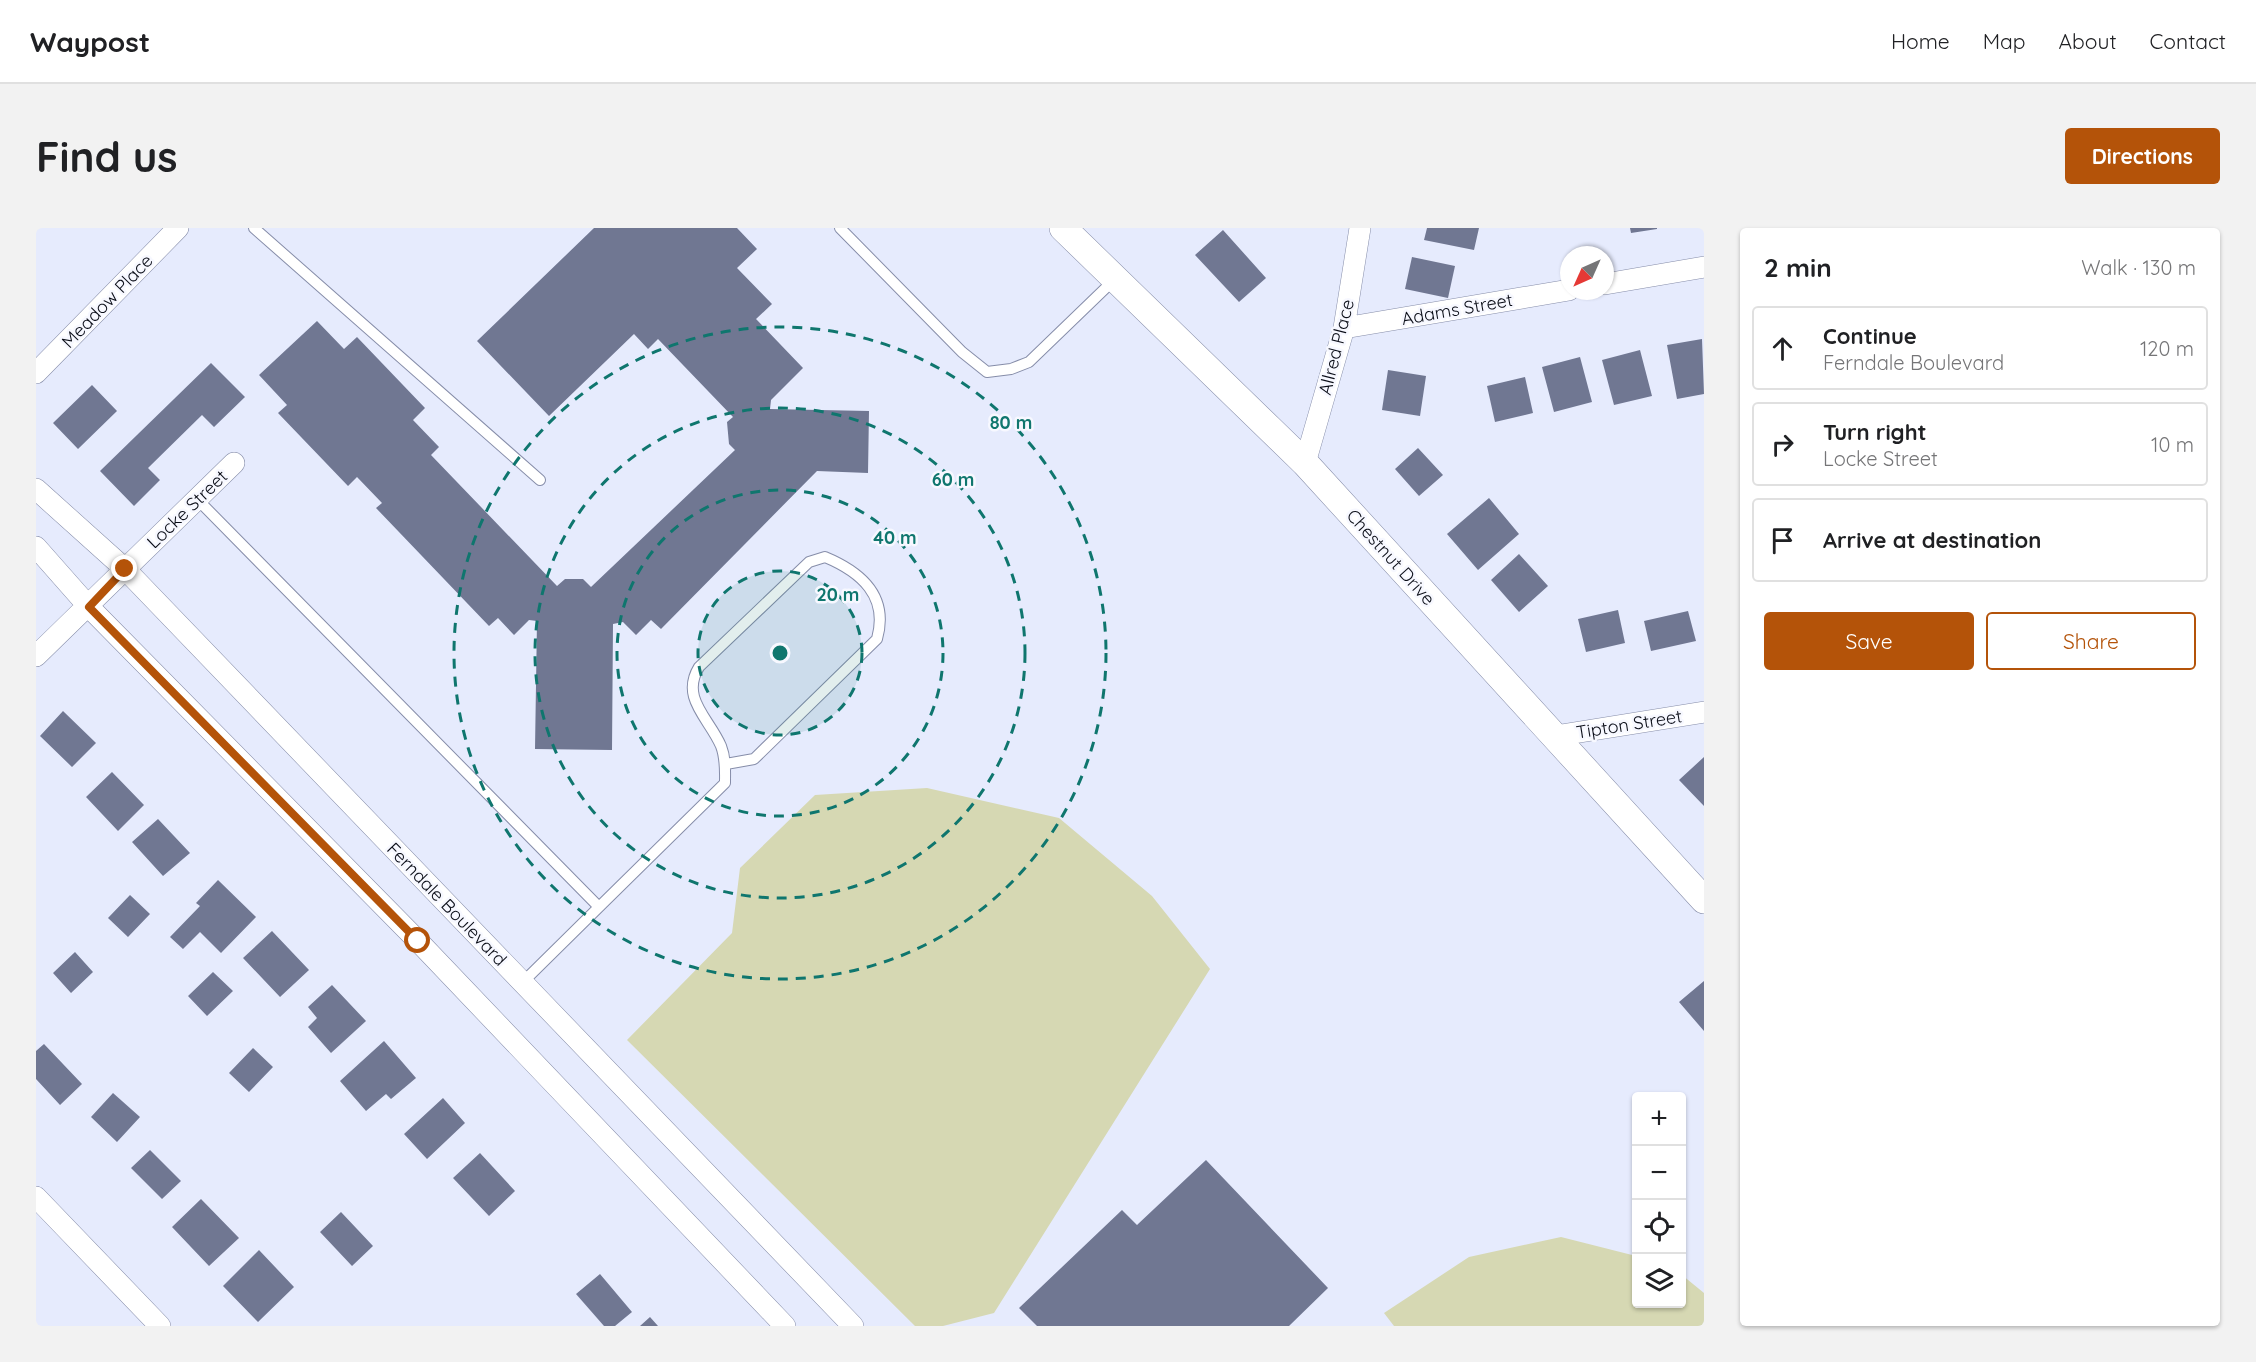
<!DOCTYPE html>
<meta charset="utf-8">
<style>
body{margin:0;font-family:Quicksand,sans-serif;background:#f2f2f2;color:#202124}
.controls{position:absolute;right:18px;bottom:18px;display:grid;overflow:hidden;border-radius:6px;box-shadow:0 2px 4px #0004}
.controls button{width:54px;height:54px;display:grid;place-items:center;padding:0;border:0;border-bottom:2px solid #e0e0e0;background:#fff;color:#202124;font:30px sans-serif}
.compass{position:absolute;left:1524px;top:18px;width:54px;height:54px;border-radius:50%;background:#fff;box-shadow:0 2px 4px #0004;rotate:225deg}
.stop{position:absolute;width:18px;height:18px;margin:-14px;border:4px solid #b45309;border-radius:50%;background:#fff}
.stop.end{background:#b45309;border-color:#fff;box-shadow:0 2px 6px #0008}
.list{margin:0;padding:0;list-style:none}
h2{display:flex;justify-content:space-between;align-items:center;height:78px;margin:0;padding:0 24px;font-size:26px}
h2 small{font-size:20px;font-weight:400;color:#757577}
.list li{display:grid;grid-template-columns:39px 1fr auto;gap:18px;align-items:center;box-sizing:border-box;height:84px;margin:0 12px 12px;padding:0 12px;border:2px solid #e0e0e0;border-radius:6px}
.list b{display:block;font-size:22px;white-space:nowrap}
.list p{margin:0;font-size:20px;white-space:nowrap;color:#757577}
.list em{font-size:20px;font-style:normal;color:#757577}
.actions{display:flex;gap:12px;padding:18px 24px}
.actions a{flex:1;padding:14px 0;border:2px solid #b45309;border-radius:6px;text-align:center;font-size:21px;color:#b45309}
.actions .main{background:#b45309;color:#fff}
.icon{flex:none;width:33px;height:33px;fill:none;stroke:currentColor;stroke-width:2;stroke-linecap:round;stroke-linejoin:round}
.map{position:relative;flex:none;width:1668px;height:1098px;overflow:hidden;border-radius:6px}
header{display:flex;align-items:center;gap:36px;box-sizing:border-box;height:84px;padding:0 30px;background:#fff;border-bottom:2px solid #e0e0e0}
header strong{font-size:28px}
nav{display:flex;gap:33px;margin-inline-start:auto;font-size:21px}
.intro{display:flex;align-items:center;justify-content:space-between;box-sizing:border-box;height:144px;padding:0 36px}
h1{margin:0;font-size:42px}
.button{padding:15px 27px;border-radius:6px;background:#b45309;color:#fff;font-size:21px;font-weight:700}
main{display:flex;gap:36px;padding:0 36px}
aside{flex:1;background:#fff;border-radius:6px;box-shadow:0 2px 4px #0004}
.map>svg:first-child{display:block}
.green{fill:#d6d8b3}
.building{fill:#707792}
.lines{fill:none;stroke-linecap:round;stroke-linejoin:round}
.service-casing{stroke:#868da9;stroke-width:12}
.minor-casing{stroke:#868da9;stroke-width:22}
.tertiary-casing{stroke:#868da9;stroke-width:28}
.service{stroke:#fff;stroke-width:10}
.minor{stroke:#fff;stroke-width:21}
.tertiary{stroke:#fff;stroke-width:27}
.route{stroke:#b45309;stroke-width:8}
.ring{fill:none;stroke:#0f766e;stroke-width:3;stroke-dasharray:10 8}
.labels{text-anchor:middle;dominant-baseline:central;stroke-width:5;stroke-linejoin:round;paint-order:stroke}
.street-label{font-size:18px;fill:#0a0d17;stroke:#f7f8ff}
.centre{fill:#0f766e;stroke:#f7f8ff;stroke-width:3}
.ring-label{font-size:18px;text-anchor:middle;font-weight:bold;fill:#0f766e;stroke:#f7f8ff;stroke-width:5;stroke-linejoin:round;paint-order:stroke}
</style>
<header>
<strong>Waypost</strong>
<nav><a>Home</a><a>Map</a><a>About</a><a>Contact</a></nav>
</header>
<div class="intro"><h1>Find us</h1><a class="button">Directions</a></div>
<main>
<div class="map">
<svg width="1668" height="1098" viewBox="0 0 1668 1098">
<rect width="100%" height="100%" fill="#e6ebfd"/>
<!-- green -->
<path class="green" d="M891 560 1023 590 1116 668 1174 741 958 1085 907 1098H879L591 812 696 705 704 640 779 567Z
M1525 1009 1600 1028V1076H1646V1047L1668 1065V1098H1358L1348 1085 1433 1029Z"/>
<!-- building -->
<path class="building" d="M558 0H701L721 21 701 40 736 76 720 91 767 140 735 172 734 181 833 183 832 245 781 243 625 401 615 392 600 407 587 394 577 396 576 522 499 521 501 393 493 392 478 407 462 390 453 398 340 280 346 275 321 249 312 258 242 185 251 177 223 147 281 93 308 121 321 109 389 180 377 192 403 219 395 227 521 358 529 351H547L555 359 699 222 693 216 691 194 697 189 622 111 612 121 598 106 513 188 441 113Z
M1391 0H1443L1438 22 1388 12Z
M1594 0H1621V1L1595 5Z
M1187 2 1230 50 1203 74 1159 27Z
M1376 29 1419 38 1412 70 1369 61Z
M1666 111 1668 166 1641 171 1631 117Z
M1604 122 1616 168 1578 177 1566 132Z
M1544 129 1556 174 1518 184 1506 139Z
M175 135 209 169 178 199 166 187 112 240 124 252 98 278 64 243Z
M1352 142 1390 148 1384 188 1346 182Z
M1489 149 1497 185 1459 194 1451 158Z
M56 157 81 183 42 221 17 195Z
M1382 220 1407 247 1383 268 1359 241Z
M1453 270 1483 306 1442 342 1411 306Z
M1483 326 1512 358 1483 384 1455 352Z
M1582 382 1589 415 1550 424 1542 391Z
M1652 383 1660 413 1615 423 1608 393Z
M27 483 60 515 36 539 4 508Z
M1668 529V578L1643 552Z
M76 544 108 577 82 603 50 569Z
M122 591 154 625 127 648 96 614Z
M182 652 220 689 185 725 164 704 147 721 134 709 164 678 160 675Z
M94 667 114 686 92 709 72 690Z
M236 703 273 742 244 769 207 730Z
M39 724 57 744 35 765 17 745Z
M177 744 197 763 171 788 152 768Z
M1668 753V803L1643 774Z
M296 757 330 793 295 825 272 799 281 790 272 779Z
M348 813 380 850 355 871 350 866 330 883 304 853Z
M8 816 46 856 24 877 0 851V823Z
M217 820 237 839 213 864 193 845Z
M77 865 104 889 81 914 55 889Z
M407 870 429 895 391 931 368 906Z
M114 922 145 953 126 971 95 940Z
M444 925 479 963 453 988 417 950Z
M1170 932 1292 1060 1253 1098H1001L983 1080 1086 982 1101 997Z
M165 971 203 1010 173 1038 136 999Z
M305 984 337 1018 316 1038 284 1004Z
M223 1022 258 1059 222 1094 187 1058Z
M564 1046 596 1084 579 1098H568L540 1066Z
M614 1089 622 1098H604Z"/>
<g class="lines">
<!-- service casing -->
<g class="service-casing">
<path id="service" d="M218 0 504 252
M804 0 926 124 951 144 975 141 993 134 1078 52
M161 271 563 679 689 555C689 543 690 531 685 518 673 490 644 470 663 439L773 334 789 329C825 344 853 368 841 411L718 531 690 536
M487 754 563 679"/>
</g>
<!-- minor casing -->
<g class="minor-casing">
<path id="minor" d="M1569 56 1668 39
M1308 100 1533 62
M0 145 142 0
M1269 235 1308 100 1324 0
M0 261 89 341 817 1098
M0 319 53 379 382 713 749 1098
M0 428 198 235
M1519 508 1668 484
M0 969 124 1098"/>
</g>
<!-- tertiary casing -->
<g class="tertiary-casing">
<path id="tertiary" d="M1027 0 1269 235 1668 672"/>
</g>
<!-- service -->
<use href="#service" class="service"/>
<!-- minor -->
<use href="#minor" class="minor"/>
<!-- tertiary -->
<use href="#tertiary" class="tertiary"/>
</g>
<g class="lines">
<!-- route -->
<path class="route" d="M89 341 53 379 382 713"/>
</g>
<!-- distance rings -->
<circle cx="744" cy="425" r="82" fill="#0f766e" fill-opacity=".12"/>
<g class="ring">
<circle cx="744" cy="425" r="82"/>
<circle cx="744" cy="425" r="163"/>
<circle cx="744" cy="425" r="245"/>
<circle cx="744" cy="425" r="326"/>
</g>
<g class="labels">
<!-- street labels -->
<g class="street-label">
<text transform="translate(71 73) rotate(-46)">Meadow Place</text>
<text transform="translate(1421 81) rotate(-10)">Adams Street</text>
<text transform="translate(1300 119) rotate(-76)">Allred Place</text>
<text transform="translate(151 281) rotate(-44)">Locke Street</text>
<text transform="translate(1355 329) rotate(48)">Chestnut Drive</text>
<text transform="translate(1593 496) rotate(-9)">Tipton Street</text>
<text transform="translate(411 676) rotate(46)">Ferndale Boulevard</text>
</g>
</g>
<circle cx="744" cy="425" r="9" class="centre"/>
<g class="ring-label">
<text x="975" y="201">80 m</text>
<text x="917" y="258">60 m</text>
<text x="859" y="316">40 m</text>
<text x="802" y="373">20 m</text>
</g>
</svg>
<div class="controls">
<button>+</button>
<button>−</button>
<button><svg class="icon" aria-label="locate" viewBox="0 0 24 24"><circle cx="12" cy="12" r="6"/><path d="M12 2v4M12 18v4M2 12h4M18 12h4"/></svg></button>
<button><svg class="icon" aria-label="layers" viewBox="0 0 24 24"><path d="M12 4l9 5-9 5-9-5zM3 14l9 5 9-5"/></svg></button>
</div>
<svg class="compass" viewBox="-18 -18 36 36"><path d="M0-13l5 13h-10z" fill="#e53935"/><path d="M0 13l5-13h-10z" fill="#757577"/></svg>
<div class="stop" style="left:382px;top:713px"></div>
<div class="stop end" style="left:89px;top:341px"></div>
</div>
<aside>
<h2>2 min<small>Walk · 130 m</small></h2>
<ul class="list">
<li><svg class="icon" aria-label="ahead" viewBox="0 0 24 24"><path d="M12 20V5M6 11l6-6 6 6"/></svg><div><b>Continue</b><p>Ferndale Boulevard</p></div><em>120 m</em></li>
<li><svg class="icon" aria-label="right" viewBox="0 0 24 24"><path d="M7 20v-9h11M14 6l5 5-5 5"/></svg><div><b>Turn right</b><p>Locke Street</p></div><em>10 m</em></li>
<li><svg class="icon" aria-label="arrive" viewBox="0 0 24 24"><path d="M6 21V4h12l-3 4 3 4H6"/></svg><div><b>Arrive at destination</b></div></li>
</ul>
<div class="actions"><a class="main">Save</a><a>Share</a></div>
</aside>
</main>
